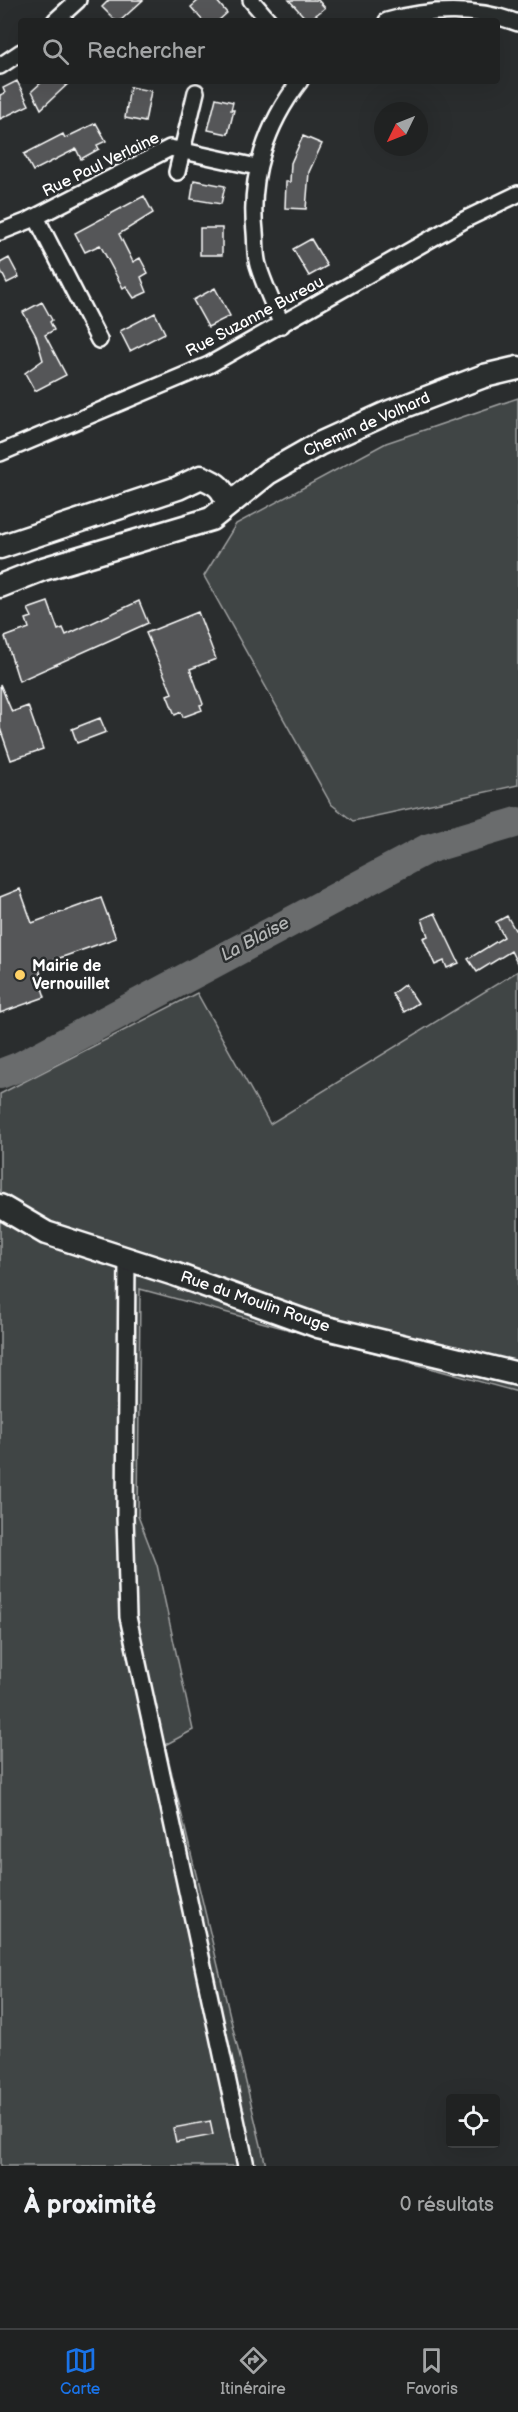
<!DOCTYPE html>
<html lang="fr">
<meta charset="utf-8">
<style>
body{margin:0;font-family:"Balsamiq Sans",sans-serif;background:#282a2a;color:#f1f3f6}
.controls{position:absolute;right:18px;bottom:18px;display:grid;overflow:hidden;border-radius:6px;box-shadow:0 6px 24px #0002}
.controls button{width:54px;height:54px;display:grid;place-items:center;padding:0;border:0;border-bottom:2px solid #3d3f40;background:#202222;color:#f1f3f6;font:30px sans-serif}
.compass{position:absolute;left:374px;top:102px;width:54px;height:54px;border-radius:50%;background:#202222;box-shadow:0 6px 24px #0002;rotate:227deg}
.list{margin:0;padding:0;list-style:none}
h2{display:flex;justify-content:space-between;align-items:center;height:78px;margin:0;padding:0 24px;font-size:26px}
h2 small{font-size:20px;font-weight:400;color:#a2a4a5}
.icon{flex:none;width:33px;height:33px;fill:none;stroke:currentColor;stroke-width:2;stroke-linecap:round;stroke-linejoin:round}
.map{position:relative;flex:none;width:518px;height:2166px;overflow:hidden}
.search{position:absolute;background:#202222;box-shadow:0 6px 24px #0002;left:18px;right:18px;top:18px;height:66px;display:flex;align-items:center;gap:15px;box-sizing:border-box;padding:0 21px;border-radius:6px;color:#a2a4a5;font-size:22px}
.sheet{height:162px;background:#202222}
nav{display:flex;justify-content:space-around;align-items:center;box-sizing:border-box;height:84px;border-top:2px solid #3d3f40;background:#202222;font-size:16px;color:#a2a4a5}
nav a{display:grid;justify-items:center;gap:3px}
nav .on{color:#1a73e8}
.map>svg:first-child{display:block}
.green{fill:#414445;stroke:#a0a2a2;stroke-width:1.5}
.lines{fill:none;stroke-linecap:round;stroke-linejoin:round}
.river{stroke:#6a6c6d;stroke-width:30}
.building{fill:#555758;stroke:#fff;stroke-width:1.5}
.street-casing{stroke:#fff;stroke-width:20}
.secondary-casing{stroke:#fff;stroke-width:27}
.street{stroke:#2a2d2e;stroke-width:15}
.secondary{stroke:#2a2d2e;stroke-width:22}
.poi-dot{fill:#ffd166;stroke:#2a2d2e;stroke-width:2}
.labels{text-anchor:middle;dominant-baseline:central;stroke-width:5;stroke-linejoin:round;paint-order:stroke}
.street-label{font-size:16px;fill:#fff;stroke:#2a2d2e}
.poi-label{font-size:16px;font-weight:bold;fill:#fff;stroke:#2a2d2e;text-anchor:start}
.water-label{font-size:18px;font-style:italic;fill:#b4b6b6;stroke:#2a2d2e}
</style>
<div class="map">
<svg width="518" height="2166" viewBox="0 0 518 2166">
<rect width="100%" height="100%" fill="#2a2d2e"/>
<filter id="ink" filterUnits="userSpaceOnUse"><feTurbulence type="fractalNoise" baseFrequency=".0167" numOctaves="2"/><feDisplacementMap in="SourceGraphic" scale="12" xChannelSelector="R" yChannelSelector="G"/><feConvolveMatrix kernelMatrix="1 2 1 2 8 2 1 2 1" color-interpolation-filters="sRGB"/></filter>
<g filter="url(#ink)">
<!-- green -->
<path class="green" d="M518 398V785L353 821 331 804 204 576 236 524 386 443Z
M518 971V1392L140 1289 138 1516 157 1565 193 1730 165 1745 266 2166H0V1094L197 993 270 1124Z"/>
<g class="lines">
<!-- river -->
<path class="river" d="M0 1074 21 1066 427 849 518 822"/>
</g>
<!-- building -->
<path class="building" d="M109 0H143L120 21H116L102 7Z
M199 0H216L227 13 218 21H203L191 7Z
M289 0H318L325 8 308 21Z
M17 81 29 105 0 119V95L5 93 3 88Z
M43 81H71L41 109 32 91Z
M130 87 151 91 145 122 125 118Z
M216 98 233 102 231 110H234L228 134 208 130Z
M96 123 106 141 97 145 99 149 81 159 76 149 33 171 24 154 63 134 65 138Z
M303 136 322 144 309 172 306 209 285 208 286 182H290L291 163Z
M194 180 225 186 221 204 191 199Z
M144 196 153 213 119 234 133 262 140 258 148 273 141 277 147 292 134 298 126 286 123 288 100 245 85 252 75 233Z
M200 228H222V255H200Z
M311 239 327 266 309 276 293 249Z
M9 258 19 277 7 283 0 269V263Z
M215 288 230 316 208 327 193 300Z
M42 302 52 320 50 322 54 330 45 335 66 375 35 391 25 373 43 360 36 336 23 312Z
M155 313 165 333 130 351 120 331Z
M139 601 148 623 19 681 5 637 29 628 26 619 32 617 28 609 48 602 58 630 63 628 66 635Z
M198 612 216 659 190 669 203 704 200 705 202 710 183 717 181 712 175 715 167 695 172 693 146 633Z
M0 684 12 712 28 706 43 749 11 760 0 728Z
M100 718 106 732 77 743 72 729Z
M20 889 32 923 101 898 116 938 40 965 38 966 44 983 41 985 45 997 0 1013V897Z
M435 913 459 963 447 968 444 961 435 965 423 938 428 936 422 919Z
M507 916 515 930 518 928V965L511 951 477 972 468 959 504 937 496 922Z
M405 984 418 1003 404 1012 392 994Z
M210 2121 213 2135 176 2142 173 2128Z"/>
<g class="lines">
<!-- street casing -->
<g class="street-casing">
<path id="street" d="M251 0 269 21
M55 21 78 0
M387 21C429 9 476 7 518 23
M0 66 21 52
M177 172 196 92
M36 217 99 340
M0 232 28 221 170 148 257 167
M282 325C274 306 264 285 258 265 255 255 256 243 255 232 249 177 266 125 300 81
M0 453 209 365 466 219 518 194
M127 1259 125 1516 128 1617 246 2166"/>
</g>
<!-- secondary casing -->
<g class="secondary-casing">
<path id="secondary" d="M0 547 178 488 201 477C216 483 224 488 227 504
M0 586 43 569 211 519 268 473 319 444 387 413 484 376 518 368
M0 1206 46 1233 174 1274 318 1326 518 1374"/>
</g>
<!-- street -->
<use href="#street" class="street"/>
<!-- secondary -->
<use href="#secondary" class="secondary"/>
</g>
</g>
<!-- markers -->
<circle class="poi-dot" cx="20" cy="975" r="6"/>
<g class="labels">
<!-- street labels -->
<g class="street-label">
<text transform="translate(101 165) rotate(-26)">Rue Paul Verlaine</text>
<text transform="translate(255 317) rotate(-28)">Rue Suzanne Bureau</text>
<text transform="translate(367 425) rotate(-24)">Chemin de Volhard</text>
<text transform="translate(255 1302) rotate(19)">Rue du Moulin Rouge</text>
</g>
<!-- poi labels -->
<g class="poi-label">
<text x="32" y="966">Mairie de<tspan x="32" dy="18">Vernouillet</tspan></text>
</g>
<!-- water labels -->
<g class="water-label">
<text transform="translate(255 939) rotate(-28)">La Blaise</text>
</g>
</g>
</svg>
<div class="controls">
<button><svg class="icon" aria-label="locate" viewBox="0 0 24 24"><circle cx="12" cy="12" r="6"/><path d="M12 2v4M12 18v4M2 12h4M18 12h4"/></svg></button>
</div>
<svg class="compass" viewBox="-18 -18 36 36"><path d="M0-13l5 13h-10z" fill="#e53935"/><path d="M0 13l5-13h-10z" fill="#a2a4a5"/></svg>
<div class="search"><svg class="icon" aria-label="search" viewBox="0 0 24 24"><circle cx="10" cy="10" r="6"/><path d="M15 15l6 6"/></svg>Rechercher</div>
</div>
<section class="sheet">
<h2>À proximité<small>0 résultats</small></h2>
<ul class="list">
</ul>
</section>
<nav>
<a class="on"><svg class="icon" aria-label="map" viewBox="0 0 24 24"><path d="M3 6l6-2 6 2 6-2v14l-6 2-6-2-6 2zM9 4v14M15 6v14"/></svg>Carte</a>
<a><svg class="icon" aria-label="directions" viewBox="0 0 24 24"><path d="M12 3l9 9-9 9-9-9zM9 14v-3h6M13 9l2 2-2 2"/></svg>Itinéraire</a>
<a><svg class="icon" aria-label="saved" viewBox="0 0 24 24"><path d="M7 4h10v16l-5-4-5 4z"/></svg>Favoris</a>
</nav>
